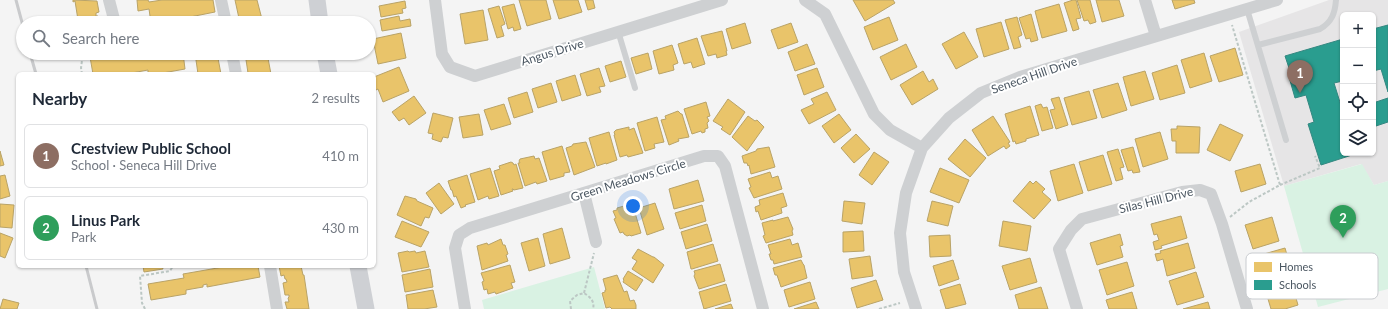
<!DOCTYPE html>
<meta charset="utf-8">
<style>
body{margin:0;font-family:Lato,sans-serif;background:#f6f6f7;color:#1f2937}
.controls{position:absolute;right:12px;top:12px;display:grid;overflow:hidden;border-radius:6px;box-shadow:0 1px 3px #0004}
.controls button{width:36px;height:36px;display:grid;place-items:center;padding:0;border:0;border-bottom:1px solid #e0e1e3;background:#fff;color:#1f2937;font:20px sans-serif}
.you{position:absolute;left:633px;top:206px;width:14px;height:14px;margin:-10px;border:3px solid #fff;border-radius:50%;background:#1a73e8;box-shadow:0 0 0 6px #1a73e833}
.badge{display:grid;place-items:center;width:26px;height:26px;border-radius:50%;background:#1a73e8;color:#fff;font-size:13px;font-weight:700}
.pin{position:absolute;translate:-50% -33px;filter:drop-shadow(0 1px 2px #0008)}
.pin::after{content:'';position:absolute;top:21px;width:14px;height:12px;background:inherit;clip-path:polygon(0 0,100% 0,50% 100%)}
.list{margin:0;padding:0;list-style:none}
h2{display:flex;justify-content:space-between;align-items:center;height:52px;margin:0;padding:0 16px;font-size:17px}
h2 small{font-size:13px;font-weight:400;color:#747a83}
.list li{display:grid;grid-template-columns:26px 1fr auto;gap:12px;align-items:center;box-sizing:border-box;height:64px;margin:0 8px 8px;padding:0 8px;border:1px solid #e0e1e3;border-radius:6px}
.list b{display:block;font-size:15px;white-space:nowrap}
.list p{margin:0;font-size:13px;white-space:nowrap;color:#747a83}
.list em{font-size:13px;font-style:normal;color:#747a83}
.icon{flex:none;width:22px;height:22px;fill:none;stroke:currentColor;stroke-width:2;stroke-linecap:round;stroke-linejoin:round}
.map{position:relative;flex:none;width:1388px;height:309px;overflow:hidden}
.search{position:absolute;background:#fff;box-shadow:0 1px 3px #0004;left:16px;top:16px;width:360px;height:44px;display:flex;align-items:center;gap:10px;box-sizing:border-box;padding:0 14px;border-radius:22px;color:#747a83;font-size:15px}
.panel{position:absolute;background:#fff;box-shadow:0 1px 3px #0004;left:16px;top:72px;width:360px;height:196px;border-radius:6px}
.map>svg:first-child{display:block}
.education{fill:#e6e5e6;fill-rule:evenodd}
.green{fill:#d9f2e3}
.homes{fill:#e9c46a;stroke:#b9a367}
.schools{fill:#2a9d8f;stroke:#348881}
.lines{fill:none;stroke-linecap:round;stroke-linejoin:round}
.path{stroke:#bcc7c4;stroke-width:2;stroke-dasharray:3 2;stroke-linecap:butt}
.service{stroke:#ced0d2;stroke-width:6}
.minor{stroke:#ced0d2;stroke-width:12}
.secondary{stroke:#ced0d4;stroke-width:17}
.rail{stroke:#c9cacc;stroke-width:3}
.labels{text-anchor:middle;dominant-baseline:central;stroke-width:4;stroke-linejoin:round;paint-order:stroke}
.street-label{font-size:12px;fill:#4a5661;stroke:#fff}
.key{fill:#fff;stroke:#c9ccd0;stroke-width:1}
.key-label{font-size:11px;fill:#4a5661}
</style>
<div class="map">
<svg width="1388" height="309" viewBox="0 0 1388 309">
<rect width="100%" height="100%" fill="#f4f4f4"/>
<!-- education -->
<path class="education" d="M1329 0H1388V181L1374 185 1361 164 1284 186 1239 32ZM1343 15H1373V153H1343Z"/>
<!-- green -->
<path class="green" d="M1362 164 1374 185 1388 181V289L1318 307 1284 186Z
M594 267 605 309H484L482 300Z"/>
<!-- homes -->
<path class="homes" d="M73 0 97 1 99 12 96 13V16H98L99 20H102L103 23H80V20H78L75 1 73 2Z
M137 0H148L149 2 162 0H213L215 12 160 23H151L149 9 138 11Z
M235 0H257L263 23H240Z
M519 0H546L551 19 527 26Z
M553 0H578L582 12 559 19Z
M585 0H593L595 8 588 10Z
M853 0H893L895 3 865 21Z
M1073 0H1076L1081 18 1076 19 1079 29 1073 31 1064 3Z
M1077 0H1090L1096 22 1090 24 1088 20 1084 21Z
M1096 0H1119L1124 16 1102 22Z
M1172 0H1194L1195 3 1175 9Z
M405 1 406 8 402 9 403 13 381 17 379 6Z
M514 4 521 29 514 31 513 27 508 29 502 7Z
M1059 4 1067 31 1042 38 1035 11Z
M499 6 505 24 501 26 504 36 497 38 488 9Z
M483 10 488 40 465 44 460 14Z
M1031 14 1038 40 1031 42 1030 38 1026 39 1019 18Z
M399 16 400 21 410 19 411 26 382 31 380 20Z
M889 17 898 40 873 50 864 27Z
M1017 17 1022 35 1018 37 1021 47 1014 49 1005 20Z
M1001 22 1009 49 984 57 976 29Z
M745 23 751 43 732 49 726 29Z
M791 23 798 42 778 49 771 30Z
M722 31 727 51H726L727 55 717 58 716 54 708 56 701 36Z
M964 32 978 57 956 69 942 44Z
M401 33 406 58 378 64 373 39Z
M697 38 705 64 693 68 691 62 684 64 678 44Z
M807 44 815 64 795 71 788 52Z
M906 44 917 67 891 80 880 57Z
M672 45 678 63 673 65 674 70 659 74 653 51Z
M1235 48 1243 75 1219 82 1210 56Z
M121 53H183L185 69 157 74H148V70L126 74H93L90 57Z
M195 53H217L221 74H198Z
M245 53H267L271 74 248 73Z
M648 53 652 69 636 74 631 58Z
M1204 53 1212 81 1190 88 1181 60Z
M621 61 626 77 610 82 605 66Z
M1177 65 1185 93 1160 100 1152 73Z
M399 67 409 91 383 102 378 89 374 91V77Z
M599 68 605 86 599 87 601 92 587 96 580 74Z
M817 68 824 87 804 95 797 75Z
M923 71 929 82 933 79 938 89 912 105 900 85Z
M1145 71 1154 99 1131 106 1123 77Z
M575 75 581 95 562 101 556 81Z
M551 83 557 102 538 108 532 89Z
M1118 83 1127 110 1102 118 1093 90Z
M1089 91 1097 118 1072 125 1064 98Z
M527 92 533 112 514 118 508 98Z
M827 92 836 110 809 124 801 110 814 104 811 99Z
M414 96 426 113 409 125 404 118 399 121 392 112Z
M1059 97 1068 125 1056 129 1050 110 1055 109 1051 99Z
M728 99 745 112 730 135 721 129 723 127 713 121Z
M706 102 710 116 707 117 709 121 707 123 708 128 705 129V132L702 133 701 131 692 134 684 109Z
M504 104 511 124 491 130 484 110Z
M1041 104 1043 108 1047 107 1053 128 1042 131 1035 106Z
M1030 106 1039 135 1026 139V141L1016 144 1015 141 1013 142 1005 114Z
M678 111 681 114H682L689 137 678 139 679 141 669 145 661 120 666 119 665 116Z
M433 113 453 118 448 138 443 137 441 142 432 139 433 134 428 133Z
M479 114 483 135 463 138 459 117Z
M839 114 851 130 834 143 822 126Z
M748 116 755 121 757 120 764 127 747 151 732 137Z
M993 116 1010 142 1008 143 1010 146 1006 149 1004 146 988 156 972 130Z
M657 117 664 142 654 144 655 148 645 151 637 123Z
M1220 124 1243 135 1230 161 1207 150Z
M1177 126 1200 127 1199 153H1176V141H1172L1171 129H1177Z
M629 127V130L634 128 643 153 628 157 627 155 620 157 614 135H615L614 132 616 130Z
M609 132 617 160 606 164V163L597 166 589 138Z
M1160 132 1168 159 1143 167 1135 139Z
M856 134 870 149 854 163 841 148Z
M965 139 986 158 970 177 948 159Z
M586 142 595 167 574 175 566 148 572 146 573 144Z
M562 146 570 172 564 173V176L550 180 542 152Z
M769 147 775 167 751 174 749 165 748 166 747 163H744L742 156 756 151 757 149Z
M1133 147 1140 172 1133 173 1132 170 1128 171 1121 150Z
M1118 149 1124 167 1120 168 1123 179 1116 181 1107 152Z
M0 151 4 165 0 166Z
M874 152 889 162 872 185 859 175Z
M1103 155 1112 184 1088 191 1079 162Z
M534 156 535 159 539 158 547 181 537 184 536 182 525 186 518 163H520L519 161 520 159Z
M511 162 513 163 514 165 516 164 523 188 514 190 513 189H512L513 191 501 195 494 171 500 169 499 166Z
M1074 164 1083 193 1058 201 1050 171Z
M1260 164 1266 184 1241 192 1235 171Z
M490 168 499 196 489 199 488 196 478 200 470 174Z
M940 168 969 180 959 203 930 192Z
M770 172 772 178 778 176 782 189 754 198 749 188 751 187 748 179Z
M5 175 10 196 0 199V176Z
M467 175 475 202 465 205 466 206 461 208 456 196 454 197 452 190H451L448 181Z
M698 180 704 201 674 209 669 189Z
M1030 181 1033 184 1036 181 1045 189 1042 192 1051 200 1034 219 1013 201Z
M439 183 454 204 441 214 426 193Z
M783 193 787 206 781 208 782 213 761 220 758 211 756 212 755 207 760 205 759 200Z
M405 196 416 199 417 201 433 208 429 218 425 217 421 226 397 215Z
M844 201 865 203 862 224 842 221Z
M932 201 953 206 948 226 927 221Z
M655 203 664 229 647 235 639 208Z
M0 204 14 205 12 228 0 227Z
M702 205 706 221 680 229 675 213Z
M624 206 625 209 633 206 641 233 631 236 630 235 627 236 624 234 623 232 620 233 614 219 616 218 613 211 617 210V208Z
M1181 216 1187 238 1161 246 1162 248 1155 250 1153 242 1159 240 1157 234 1154 235 1151 224Z
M788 217 793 229 792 231 793 235 766 243 763 236 765 235 762 223 773 220V221Z
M1272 217 1279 241 1253 249 1245 225Z
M402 221 429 232 421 247 395 237Z
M1003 221 1031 226 1027 251 999 246Z
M707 224 712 241 686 249 681 232Z
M562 228 570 258 550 264 543 234Z
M863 231 864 251 843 252V232Z
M0 233 13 238 5 258 0 256Z
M1120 234 1123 245 1120 246 1123 257 1097 265 1090 243Z
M950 235 951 256 930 257 929 236Z
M538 238 545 266 529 271 521 243Z
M501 239 503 245H505L508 254 506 255 508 261 482 270 477 246 487 243 488 245Z
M790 239 792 245 798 243 802 257 774 264 773 260H771L769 254H771L768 245Z
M1188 243 1195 268 1167 276 1163 259 1157 261 1155 254 1161 253 1160 251Z
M713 244 718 261 692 269H691L687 252Z
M1285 248 1292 272 1265 280 1257 256Z
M638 249 653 257H654L664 265 653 283 632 269 637 261 632 258Z
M408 251 409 252 415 251 416 253 425 251 429 267 402 272 398 253Z
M870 256 873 276 852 279 849 259Z
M1030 258 1037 282 1010 290 1002 266Z
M801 260 803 264 804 265 807 278 781 287 777 275H775L773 268Z
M953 260 959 279 939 286 933 266Z
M1127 262 1134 286 1107 295 1099 270Z
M720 264 725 281 699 289 694 276 695 274 694 271Z
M510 265 514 279 515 282 511 283 513 288 496 294 495 292 488 294 487 289 484 290 482 282 484 281 481 273Z
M143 266H162L163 269 144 272Z
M229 266H258L260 277 207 287V284L203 285V287L186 290V294L151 300 148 284 184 278 183 274Z
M279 266H301L303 275H304L309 309H287L285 302H289L288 298 289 297V295H285L283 283 287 282 286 279H285L284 275 281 276Z
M430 269 433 287 405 292 402 275Z
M628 271 643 280 636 291 623 282 624 280 623 279Z
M1196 272 1204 297 1177 305 1169 281Z
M617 275 624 292 627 291 630 301 634 300 636 305V309H612L610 307 606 308 602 293 605 292V290H606L603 279Z
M876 280 883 300 857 308 851 288Z
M1291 281 1298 305 1285 309H1271L1265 289Z
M810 282 815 299 789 307 784 290Z
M726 284 731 301 704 309 699 292Z
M960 284 966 304 946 309 940 290Z
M1041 287 1048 309H1019L1015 295Z
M433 290 437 307 424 309H408L406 295Z
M1132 292 1137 309H1109L1106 300Z
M3 299 19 303 17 309H0Z
M816 302 819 309H794Z
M1208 302 1210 309H1183Z
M731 304 733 309H715Z"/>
<!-- schools -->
<path class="schools" d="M1388 25V92L1381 69 1373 71V29Z
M1343 39V81L1334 83 1343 112V153H1352V155L1321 165 1308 124 1314 122 1306 95 1295 98 1289 77H1292L1285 56Z
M1388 98V122L1373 127V103Z"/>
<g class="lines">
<!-- path -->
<path class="path" d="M82 74 81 68 83 53
M1280 185 1320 168 1315 156
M1230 217 1249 202 1280 185 1232 25
M584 293 594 253
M145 309 142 303 140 276 170 271 173 266
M571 309 570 301 577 295 584 293C590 297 595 301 593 309
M879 309 900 303"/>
<!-- service -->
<path class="service" d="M1247 9 1286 140
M618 31 635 88
M1258 45 1320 29C1332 22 1335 13 1336 0"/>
<!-- minor -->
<path class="minor" d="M109 0 115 23
M221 0 226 23
M435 0 442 54 450 67 475 76 722 0
M805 0 825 14 874 114 890 130 922 148
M1145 0 1156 36
M214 23 226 21
M232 53 236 74
M584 193 596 242
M270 266 277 309
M465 309 455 248 459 235 470 228 704 156H718L725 166 763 309
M916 309 904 272 900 233 906 193 922 148 949 118 981 93 1020 77 1277 0
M1077 309 1059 249 1071 230 1082 219 1182 192 1200 190 1211 194 1222 224 1247 309"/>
<!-- secondary -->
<path class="secondary" d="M317 0 320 23
M325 53 329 74
M358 266 366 309"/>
<!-- rail -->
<path class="rail" d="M16 0 23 26
M30 53 36 74
M86 266 97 309"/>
</g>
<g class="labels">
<!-- street labels -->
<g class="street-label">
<text transform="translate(552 52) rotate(-17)">Angus Drive</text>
<text transform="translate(1034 75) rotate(-19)">Seneca Hill Drive</text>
<text transform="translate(628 180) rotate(-17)">Green Meadows Circle</text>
<text transform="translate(1156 200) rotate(-14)">Silas Hill Drive</text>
</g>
</g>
<!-- legend -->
<rect x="1246" y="253" width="132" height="46" rx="6" class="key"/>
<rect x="1254" y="262" width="18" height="10" fill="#e9c46a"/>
<rect x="1254" y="280" width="18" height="10" fill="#2a9d8f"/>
<g class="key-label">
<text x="1279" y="271">Homes</text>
<text x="1279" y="289">Schools</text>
</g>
</svg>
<div class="controls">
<button>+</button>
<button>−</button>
<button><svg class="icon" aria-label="locate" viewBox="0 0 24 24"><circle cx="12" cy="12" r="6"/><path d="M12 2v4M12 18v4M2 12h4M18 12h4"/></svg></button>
<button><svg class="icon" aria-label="layers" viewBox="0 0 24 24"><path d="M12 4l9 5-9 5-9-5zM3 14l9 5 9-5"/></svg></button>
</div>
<div class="you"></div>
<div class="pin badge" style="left:1300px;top:93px;background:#8d6e63">1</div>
<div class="pin badge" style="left:1343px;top:238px;background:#2e9e5b">2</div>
<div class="search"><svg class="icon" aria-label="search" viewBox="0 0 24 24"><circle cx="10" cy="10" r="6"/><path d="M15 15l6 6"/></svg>Search here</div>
<section class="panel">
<h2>Nearby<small>2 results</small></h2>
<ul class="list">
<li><span class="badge" style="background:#8d6e63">1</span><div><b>Crestview Public School</b><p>School · Seneca Hill Drive</p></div><em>410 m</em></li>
<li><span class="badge" style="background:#2e9e5b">2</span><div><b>Linus Park</b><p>Park</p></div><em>430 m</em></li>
</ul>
</section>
</div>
